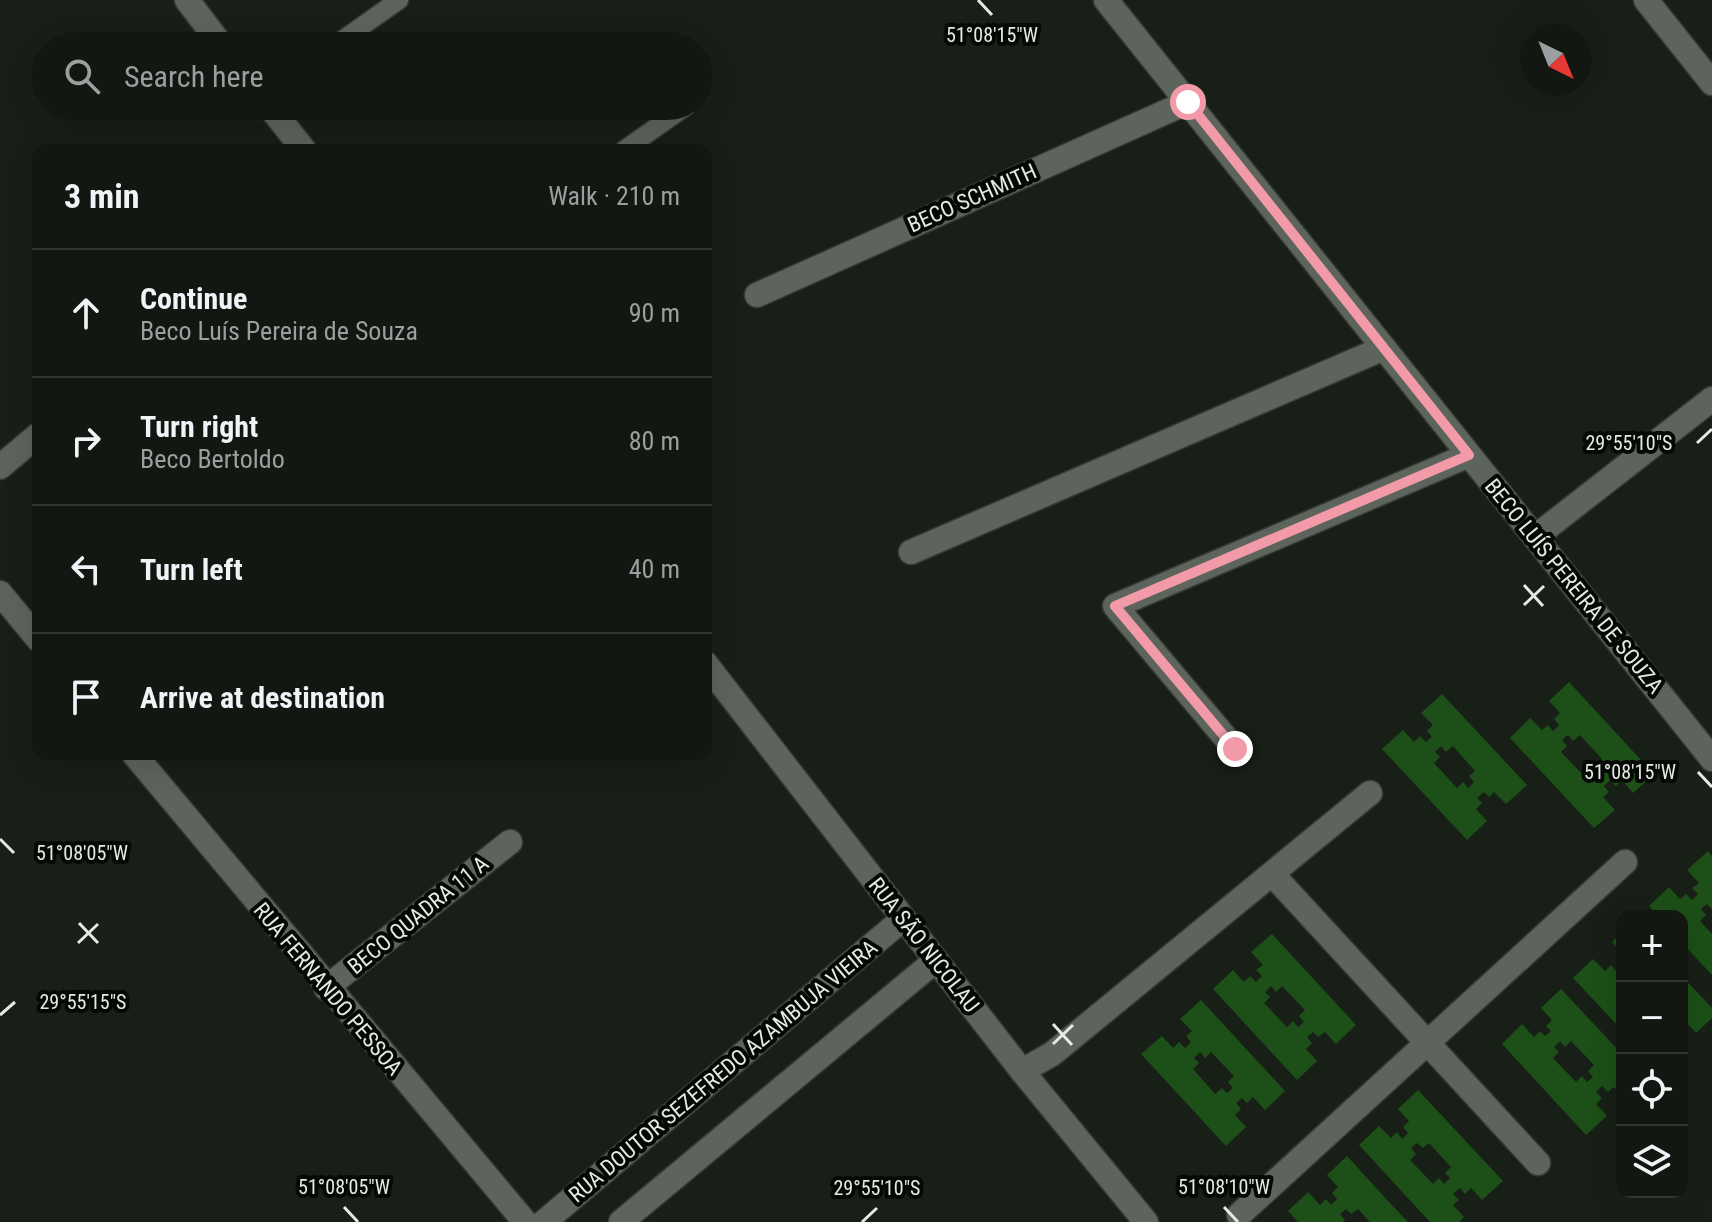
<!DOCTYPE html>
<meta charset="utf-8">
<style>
body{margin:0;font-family:"Roboto Condensed",sans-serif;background:#1f241f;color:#f1f3f6}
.controls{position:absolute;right:24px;bottom:24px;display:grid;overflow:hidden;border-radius:16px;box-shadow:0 8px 32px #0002}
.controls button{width:72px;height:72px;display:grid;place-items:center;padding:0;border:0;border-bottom:2px solid #313631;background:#121711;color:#f1f3f6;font:40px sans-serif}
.compass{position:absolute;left:1520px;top:24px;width:72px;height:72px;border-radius:50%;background:#121711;box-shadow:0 8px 32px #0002;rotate:137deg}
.stop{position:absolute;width:24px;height:24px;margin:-18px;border:6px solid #f39aa9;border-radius:50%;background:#fff}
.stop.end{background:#f39aa9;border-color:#fff;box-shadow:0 2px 8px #0008}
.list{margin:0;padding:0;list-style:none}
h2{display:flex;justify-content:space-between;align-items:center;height:104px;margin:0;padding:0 32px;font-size:34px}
h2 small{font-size:26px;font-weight:400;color:#9c9f9f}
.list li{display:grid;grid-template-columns:52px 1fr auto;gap:24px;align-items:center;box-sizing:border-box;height:128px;padding:0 32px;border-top:2px solid #313631}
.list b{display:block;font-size:30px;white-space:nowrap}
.list p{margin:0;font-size:26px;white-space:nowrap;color:#9c9f9f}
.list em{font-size:26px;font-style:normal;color:#9c9f9f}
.icon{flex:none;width:44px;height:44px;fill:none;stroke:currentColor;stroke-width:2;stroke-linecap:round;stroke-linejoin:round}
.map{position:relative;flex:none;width:1712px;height:1222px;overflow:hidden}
.search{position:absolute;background:#121711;box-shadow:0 8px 32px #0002;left:32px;top:32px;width:680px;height:88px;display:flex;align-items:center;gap:20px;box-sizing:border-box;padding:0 28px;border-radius:44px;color:#9c9f9f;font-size:30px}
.panel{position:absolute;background:#121711;box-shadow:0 8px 32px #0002;left:32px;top:144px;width:680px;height:616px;border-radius:16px}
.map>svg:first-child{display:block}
.building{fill:#1c5018;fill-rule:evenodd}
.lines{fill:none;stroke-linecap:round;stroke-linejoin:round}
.service-casing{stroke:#363a36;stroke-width:21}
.minor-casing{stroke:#363a36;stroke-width:27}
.tertiary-casing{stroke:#363a36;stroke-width:27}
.service{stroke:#5c645b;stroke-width:18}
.minor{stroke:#5c645b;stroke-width:24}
.tertiary{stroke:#5c645b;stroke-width:24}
.route{stroke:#f39aa9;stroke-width:10}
.ticks{fill:none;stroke:#e5eae5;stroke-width:3}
.labels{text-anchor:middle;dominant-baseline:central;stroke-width:8;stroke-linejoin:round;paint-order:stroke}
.street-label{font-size:22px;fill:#e5eae5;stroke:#060805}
.ticks-label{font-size:20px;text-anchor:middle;fill:#e5eae5;stroke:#060805;stroke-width:8;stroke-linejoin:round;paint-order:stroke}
</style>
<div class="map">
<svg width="1712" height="1222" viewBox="0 0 1712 1222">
<rect width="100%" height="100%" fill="#181f17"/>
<!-- building -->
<path class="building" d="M1569 682 1654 774 1633 793 1622 780 1616 786 1610 780 1604 786 1609 792 1603 797 1615 810 1594 828 1510 738 1530 718 1542 730 1548 725 1553 731 1559 725 1554 719 1560 713 1549 701ZM1568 735 1573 741 1580 735 1602 759 1596 765 1601 771 1595 776 1590 771 1584 776 1561 752 1567 746 1562 740Z
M1442 694 1527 785 1506 804 1494 792 1489 797 1484 792 1477 798 1482 803 1476 809 1487 821 1467 840 1382 749 1403 730 1414 742 1420 736 1426 742 1432 737 1427 731 1433 725 1421 713ZM1441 746 1446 752 1453 746 1475 771 1469 776 1474 782 1468 788 1463 782 1457 788 1434 763 1440 757 1435 752Z
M1708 851 1712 856V909L1707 904 1701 909 1706 915 1700 921 1712 934V975L1682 943V916H1657L1649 906 1669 887 1680 899 1686 894 1692 900 1698 894 1692 888 1699 883 1687 870Z
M1622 932V953L1612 942Z
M1272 934 1356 1025 1336 1044 1325 1032 1318 1037 1313 1032 1307 1037 1312 1043 1306 1049 1317 1061 1297 1080 1213 989 1233 970 1244 982 1250 976 1256 982 1262 976 1256 970 1263 965 1251 952ZM1271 986 1276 992 1282 986 1305 1010 1299 1016 1304 1022 1298 1027 1293 1021 1287 1027 1264 1003 1270 997 1265 992Z
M1593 959 1605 971 1611 965 1616 971 1622 965V1030L1573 978Z
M1682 976 1712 1008V1018L1696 1033 1685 1021 1682 1024Z
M1561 989 1622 1054V1095L1614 1087 1608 1092 1602 1086 1596 1092 1602 1098 1596 1104 1607 1116 1586 1135 1502 1044 1522 1024 1534 1037 1540 1031 1545 1036 1551 1031 1546 1026 1552 1020 1541 1008ZM1560 1041 1565 1047 1571 1041 1594 1065 1588 1071 1593 1077 1587 1082 1582 1076 1576 1082 1553 1058 1559 1052 1554 1047Z
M1201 1000 1285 1091 1265 1110 1253 1097 1247 1103 1242 1098 1236 1103 1241 1109 1235 1115 1246 1127 1226 1146 1141 1054 1162 1036 1173 1048 1179 1042 1185 1048 1191 1042 1186 1036 1192 1031 1180 1019ZM1200 1052 1205 1058 1211 1052 1234 1076 1228 1082 1233 1088 1227 1093 1222 1088 1215 1094 1193 1069 1199 1063 1194 1058Z
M1418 1090 1503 1181 1482 1200 1471 1188 1465 1194 1460 1188 1453 1194 1459 1200 1453 1205 1464 1217 1459 1222H1430L1359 1145 1379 1126 1391 1138 1397 1132 1402 1139 1408 1133 1403 1127 1409 1121 1398 1109ZM1417 1143 1423 1148 1429 1143 1451 1167 1445 1173 1450 1178 1444 1184 1439 1178 1433 1184 1410 1160 1416 1154 1411 1148Z
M1347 1156 1389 1202 1408 1222H1370L1358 1209 1351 1214 1346 1209 1340 1214 1345 1220 1343 1222H1298L1288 1211 1308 1192 1320 1205 1326 1199 1331 1205 1337 1199 1332 1193 1338 1187 1327 1175Z"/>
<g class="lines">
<!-- service casing -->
<g class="service-casing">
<path id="service" d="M334 46 399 0
M624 150 685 107"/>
</g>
<!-- minor casing -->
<g class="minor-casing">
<path id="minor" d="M1106 0 1712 759
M1646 0 1712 83
M757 295 1188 102
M0 467 38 435
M1535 537 1712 399
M911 552 1384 348
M0 593 38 639
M1235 749 1115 606 1469 455
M134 754 525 1222
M1272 874 1538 1163
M326 988 510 842
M1022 1071 1052 1054 1370 793
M1239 1215 1625 862
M544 1222 903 919
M621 1222 935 961"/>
</g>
<!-- tertiary casing -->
<g class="tertiary-casing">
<path id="tertiary" d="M187 0 222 46
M269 106 304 150
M706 664 1022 1071 1146 1222"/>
</g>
<!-- service -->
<use href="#service" class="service"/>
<!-- minor -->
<use href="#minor" class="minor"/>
<!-- tertiary -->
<use href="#tertiary" class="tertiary"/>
</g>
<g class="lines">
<!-- route -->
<path class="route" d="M1188 102 1469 455 1115 606 1235 749"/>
</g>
<!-- ticks -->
<path class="ticks" d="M978 0 992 15M1697 443 1712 429M1524 585 1543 606M1524 605 1544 586M1698 772 1712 787M0 839 14 853M79 923 98 943M78 943 98 924M0 1015 15 1002M1053 1024 1072 1045M1053 1044 1073 1025M344 1207 358 1222M1224 1207 1238 1222M862 1222 877 1208"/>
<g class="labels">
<!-- street labels -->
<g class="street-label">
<text transform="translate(972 198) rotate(-24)">BECO SCHMITH</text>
<text transform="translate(1574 586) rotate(51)">BECO LUÍS PEREIRA DE SOUZA</text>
<text transform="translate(418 915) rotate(-39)">BECO QUADRA 11 A</text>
<text transform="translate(924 945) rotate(52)">RUA SÃO NICOLAU</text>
<text transform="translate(328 989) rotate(50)">RUA FERNANDO PESSOA</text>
<text transform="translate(723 1071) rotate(-40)">RUA DOUTOR SEZEFREDO AZAMBUJA VIEIRA</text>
</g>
</g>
<g class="ticks-label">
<text x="992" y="42">51°08'15"W</text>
<text x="1629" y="450">29°55'10"S</text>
<text x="1630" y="779">51°08'15"W</text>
<text x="82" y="860">51°08'05"W</text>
<text x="83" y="1009">29°55'15"S</text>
<text x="344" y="1194">51°08'05"W</text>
<text x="1224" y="1194">51°08'10"W</text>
<text x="877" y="1195">29°55'10"S</text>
</g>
</svg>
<div class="controls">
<button>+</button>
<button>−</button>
<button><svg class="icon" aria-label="locate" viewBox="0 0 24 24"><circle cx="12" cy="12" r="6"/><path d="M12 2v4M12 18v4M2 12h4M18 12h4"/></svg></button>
<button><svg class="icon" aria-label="layers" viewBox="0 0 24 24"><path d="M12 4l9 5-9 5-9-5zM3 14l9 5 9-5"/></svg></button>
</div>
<svg class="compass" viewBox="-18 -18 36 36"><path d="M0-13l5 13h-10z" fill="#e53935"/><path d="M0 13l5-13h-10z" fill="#9c9f9f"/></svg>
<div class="stop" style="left:1188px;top:102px"></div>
<div class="stop end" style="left:1235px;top:749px"></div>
<div class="search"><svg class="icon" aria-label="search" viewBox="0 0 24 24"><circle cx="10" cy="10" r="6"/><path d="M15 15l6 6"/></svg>Search here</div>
<section class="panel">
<h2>3 min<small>Walk · 210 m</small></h2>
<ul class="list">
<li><svg class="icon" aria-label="ahead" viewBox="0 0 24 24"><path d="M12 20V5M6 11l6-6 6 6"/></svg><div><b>Continue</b><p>Beco Luís Pereira de Souza</p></div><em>90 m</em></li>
<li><svg class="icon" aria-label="right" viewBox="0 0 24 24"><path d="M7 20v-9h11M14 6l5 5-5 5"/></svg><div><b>Turn right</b><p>Beco Bertoldo</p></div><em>80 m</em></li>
<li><svg class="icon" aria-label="left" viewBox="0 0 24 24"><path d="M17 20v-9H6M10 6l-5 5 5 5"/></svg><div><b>Turn left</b></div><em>40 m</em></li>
<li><svg class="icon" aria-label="arrive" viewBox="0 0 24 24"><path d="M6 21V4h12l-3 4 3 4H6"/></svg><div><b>Arrive at destination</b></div></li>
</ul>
</section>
</div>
